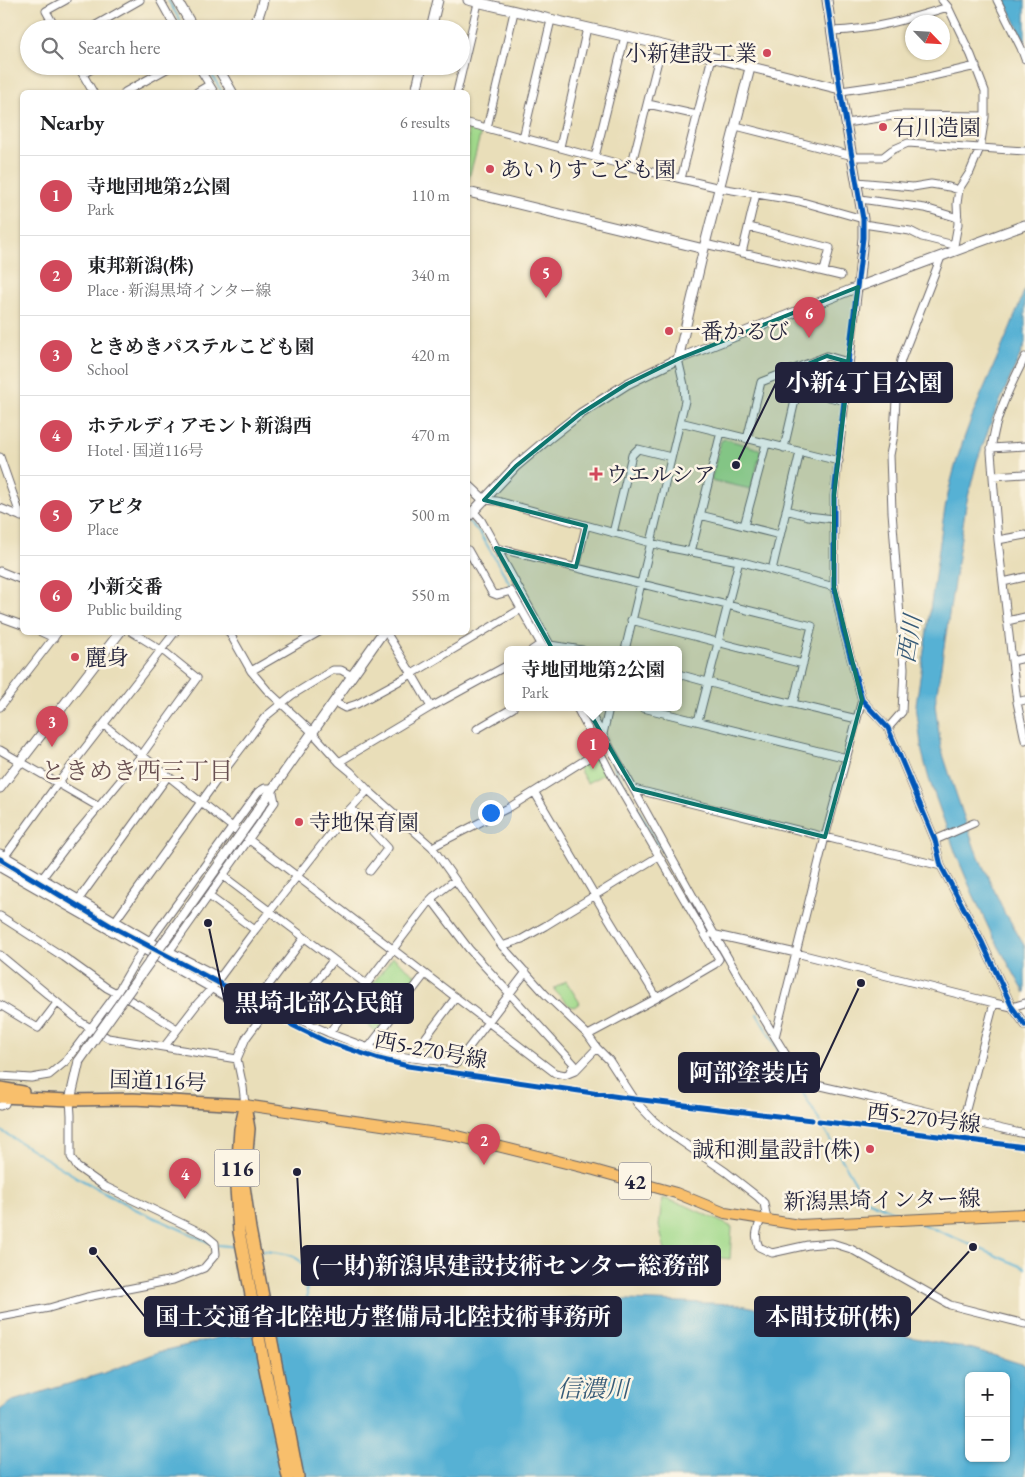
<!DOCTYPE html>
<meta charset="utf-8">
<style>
body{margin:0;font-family:"EB Garamond","Noto Serif JP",serif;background:#f6f6f6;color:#202124}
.controls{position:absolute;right:15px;bottom:15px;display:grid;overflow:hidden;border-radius:8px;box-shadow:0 1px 4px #0004}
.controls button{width:45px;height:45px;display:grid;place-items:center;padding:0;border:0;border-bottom:1px solid #e0e0e0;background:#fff;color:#202124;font:25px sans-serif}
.compass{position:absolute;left:905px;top:15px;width:45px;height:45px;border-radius:50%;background:#fff;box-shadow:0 1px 4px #0004;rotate:115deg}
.you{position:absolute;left:490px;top:812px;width:18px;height:18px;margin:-12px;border:4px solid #fff;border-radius:50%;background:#1a73e8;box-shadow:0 0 0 8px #1a73e833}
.badge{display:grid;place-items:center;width:32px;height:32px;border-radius:50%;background:#d1495b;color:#fff;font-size:16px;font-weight:700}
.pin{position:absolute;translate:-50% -41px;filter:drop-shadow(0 1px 2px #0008)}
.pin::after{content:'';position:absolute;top:26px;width:18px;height:15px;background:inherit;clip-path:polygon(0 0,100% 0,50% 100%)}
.popup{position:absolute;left:504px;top:646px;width:178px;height:65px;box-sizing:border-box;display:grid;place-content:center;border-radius:8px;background:#fff;filter:drop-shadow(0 1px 4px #0005);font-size:16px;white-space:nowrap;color:#757577}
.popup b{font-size:19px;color:#202124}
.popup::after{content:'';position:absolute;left:50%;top:100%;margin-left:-10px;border:10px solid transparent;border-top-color:#fff}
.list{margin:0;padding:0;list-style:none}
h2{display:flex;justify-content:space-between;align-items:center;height:65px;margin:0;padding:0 20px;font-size:21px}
h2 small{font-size:16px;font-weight:400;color:#757577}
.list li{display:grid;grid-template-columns:32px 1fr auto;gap:15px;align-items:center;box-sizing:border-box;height:80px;padding:0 20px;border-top:1px solid #e0e0e0}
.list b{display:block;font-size:19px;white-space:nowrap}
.list p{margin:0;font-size:16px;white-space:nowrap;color:#757577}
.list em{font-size:16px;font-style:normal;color:#757577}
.icon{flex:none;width:28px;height:28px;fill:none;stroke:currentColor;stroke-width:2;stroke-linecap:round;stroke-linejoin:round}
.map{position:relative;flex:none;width:1025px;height:1477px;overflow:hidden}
.search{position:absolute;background:#fff;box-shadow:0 1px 4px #0004;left:20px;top:20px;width:450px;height:55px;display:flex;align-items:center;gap:12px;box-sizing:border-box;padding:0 18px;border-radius:28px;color:#757577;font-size:19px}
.panel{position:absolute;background:#fff;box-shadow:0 1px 4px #0004;left:20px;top:90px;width:450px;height:545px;border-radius:8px}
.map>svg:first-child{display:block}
.green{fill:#a1d98b;stroke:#627e63}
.water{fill:#57b1d4;stroke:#3c6a88;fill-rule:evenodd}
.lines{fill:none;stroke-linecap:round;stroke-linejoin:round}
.stream{stroke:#57b1d4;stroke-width:2}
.minor-casing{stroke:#686467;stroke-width:9}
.tertiary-casing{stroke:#686467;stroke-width:11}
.primary-casing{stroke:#686467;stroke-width:12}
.trunk-casing{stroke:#686467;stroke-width:14}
.minor{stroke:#fff;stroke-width:7}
.tertiary{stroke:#fff;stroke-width:9}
.primary{stroke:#f8bf6c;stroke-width:10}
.trunk{stroke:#f8bf6c;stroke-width:11}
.tertiary-bridge-casing{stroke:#686467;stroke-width:11;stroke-linecap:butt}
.tertiary-bridge{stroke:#fff;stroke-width:9}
.cycleway-casing{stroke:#fcf5e5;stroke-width:8}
.cycleway{stroke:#0057b8;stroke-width:5}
.marked{fill:#0f766e;fill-opacity:0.2;stroke:#0f766e;stroke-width:4;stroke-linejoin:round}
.poi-dot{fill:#d1495b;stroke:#fcf5e5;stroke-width:2}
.labels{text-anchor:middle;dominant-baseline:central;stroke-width:5;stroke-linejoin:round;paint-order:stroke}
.shield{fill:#fcf5e5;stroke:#63616e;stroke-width:1}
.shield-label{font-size:21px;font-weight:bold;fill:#22223b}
.poi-label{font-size:22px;fill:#22223b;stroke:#fcf5e5;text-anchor:start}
.street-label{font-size:22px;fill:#22223b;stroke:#fcf5e5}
.water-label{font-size:24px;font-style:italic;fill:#375b78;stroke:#fcf5e5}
.neighbourhood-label{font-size:24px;fill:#674e50;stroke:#fcf5e5}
.leader{fill:none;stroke:#22223b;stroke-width:2}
.callout-dot{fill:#22223b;stroke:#fcf5e5;stroke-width:2}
.callout{fill:#22223b;stroke:#22223b;stroke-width:2}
.callout-label{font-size:24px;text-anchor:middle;font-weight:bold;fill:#fff}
</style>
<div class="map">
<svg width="1025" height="1477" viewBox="0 0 1025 1477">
<rect width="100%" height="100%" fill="#fcf5e5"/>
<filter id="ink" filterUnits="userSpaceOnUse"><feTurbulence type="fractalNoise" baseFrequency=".02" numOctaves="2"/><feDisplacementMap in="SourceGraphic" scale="10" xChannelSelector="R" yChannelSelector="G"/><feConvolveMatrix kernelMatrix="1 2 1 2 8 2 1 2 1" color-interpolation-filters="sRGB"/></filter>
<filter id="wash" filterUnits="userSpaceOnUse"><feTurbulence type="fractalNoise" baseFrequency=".0096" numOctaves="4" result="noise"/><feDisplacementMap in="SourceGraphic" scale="20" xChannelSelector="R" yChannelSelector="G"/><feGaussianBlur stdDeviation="1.12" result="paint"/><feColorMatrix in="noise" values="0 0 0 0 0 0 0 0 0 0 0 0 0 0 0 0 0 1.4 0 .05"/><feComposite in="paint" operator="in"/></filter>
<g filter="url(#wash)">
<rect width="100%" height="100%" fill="#e9deb9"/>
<!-- green -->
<path class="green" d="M468 129 481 132 468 182Z
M725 439 759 449 761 451 751 489 711 480 721 441Z
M599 756 608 772 587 783 578 767Z
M393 957 419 978 377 1033 351 1012Z
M566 981 580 1003 574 1007 570 1006 555 991V988Z
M662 1198 687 1206 732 1227 730 1259 665 1251 659 1226Z"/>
<!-- water -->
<path class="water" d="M1005 0H1025V42Z
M1025 288V344L992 420 977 461 966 505 935 705 941 748 951 779 975 849 1002 907 1004 913 1008 917 1025 947V993L991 933 972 892 956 854 929 779 922 752 916 705 940 542C945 494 959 447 978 402 994 364 1012 327 1025 288Z
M573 1298 735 1304 973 1349 1025 1365V1477H0V1410L13 1401 107 1372 159 1352 220 1337 251 1335 280 1314ZM969 1376H1006V1458H969Z"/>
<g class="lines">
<!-- stream -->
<path class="stream" d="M168 0 185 29
M207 66 222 92
M468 521 480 533 513 589
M522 604 540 634
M582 708 606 749 617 773 703 921
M757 1014 865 1199 902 1215
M0 1130 78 1178 135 1209 211 1243
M920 1223 1025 1268
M218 1245 238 1247
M258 1250C271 1252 288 1252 299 1260 308 1267 307 1302 308 1313"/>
</g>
</g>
<g filter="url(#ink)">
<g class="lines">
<!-- minor casing -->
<g class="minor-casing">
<path id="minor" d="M160 0 176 29
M942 0 948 7 971 55 985 91V117L980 148 970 172 959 189 957 204 958 224 953 251
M997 0 1021 48 1025 59
M56 29 46 11 66 0
M89 29 140 0
M166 29 174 24
M832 31C873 30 909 19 948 7
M78 66 93 92
M198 66 214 92
M83 74 97 66
M841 91 911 81 976 66
M125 92 172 66
M197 92 209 85
M457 92 478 3
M648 104 697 115
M468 123 631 167 720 188 799 201 863 219
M846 123 900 115 985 116
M736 126 853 156
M487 128 514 12
M523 138 551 20
M560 147 587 28
M595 157 625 36
M853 157H883L892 150 908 143 1025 151
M631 167 662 45
M681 179 712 57
M857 182 913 187 931 184 949 187 959 190
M860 199 925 208 958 218
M863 224 910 231 922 237 954 245
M749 227 830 248 824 271
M705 244 841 276
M742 253 756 194
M858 287 834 496V587L843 630 862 700 888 728 935 840 941 866 982 942 1012 1007 1025 1025
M1025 357C1010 387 994 418 991 452L998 540 1012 661 1017 702 1025 740
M798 389 845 401
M680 422 839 461
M747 439 761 382 827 356 848 362
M784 448 803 366
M991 448 1025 446
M0 457 21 517
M993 476 1025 474
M484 500 497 501 666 547 739 561 834 587
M0 508 22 517
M786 510 808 516 834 519
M473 511 481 520 553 650
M700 515 780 535
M744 526 766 444
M613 533 632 455 638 449 671 457
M998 540 1025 535
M496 548 812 626 793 704
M468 550 492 593 497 595 511 591 541 644
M691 552 721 432
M576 567 586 526
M772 570 800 452
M0 571 22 580
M1003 582 1025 577
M0 617 22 625
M631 620 803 664
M1007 621 1025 617
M41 632 54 638
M229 632 251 671 267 690 312 732 339 762 351 772 368 790 432 847 502 946 545 994 588 1035 597 1048 609 1060 637 1103 654 1121 672 1135 726 1172 758 1197 764 1203 767 1220
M386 632 412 674 431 707
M550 645 582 650
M532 650 541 644 545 650
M625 650 685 401 684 385 678 359
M1012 661 1025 658
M251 671 319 632
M678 674 751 694 857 719
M334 702 345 708 357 704 412 674 521 609
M1017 702 1025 700
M0 707 58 632
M577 708 614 779 719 959 715 964 657 998 588 1035
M587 708C631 782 671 858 713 932 742 983 772 1033 803 1082 877 1098 951 1118 1025 1134
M643 708 847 758
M698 721 739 561
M104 725 222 819 555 1073 565 1075 575 1071 597 1048
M888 728 902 712 904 668 892 512 890 455 894 435 897 382 901 360 941 257
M477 729 513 708
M603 734 609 708
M0 750 99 807
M339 762 431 707 508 665
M634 789 941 866
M535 793 601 906 657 998
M351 808 388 848 370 871
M935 840 974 823
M432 847 510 807 604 748
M0 853 150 941 220 977
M5 856 58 783 175 632
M0 868 258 1015 260 1019 246 1038 237 1059 243 1087 245 1105
M223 876 366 984
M43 877 72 839 141 756 197 678 166 653 132 632
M209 896 255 930
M79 899 168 776
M431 899 469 949 574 1064 570 1071
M0 916 64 957 107 988 139 1005 177 1029
M115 921 214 784 265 717 292 695 333 670H341L352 676
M712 934 796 953 994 1003 1012 1007 1025 1003
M304 938 259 998C299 1021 341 1040 385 1053 408 1059 433 1060 457 1063L526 972
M150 941 258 792 265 788H272L275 802 169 952
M502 946 522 939 545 926 659 856
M0 955 82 1023 108 1038 237 1059
M0 1005 38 1028 57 1003
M291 1015 333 960
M329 1033 433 897 455 880
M775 1037 825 837 862 700
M164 1047 198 1003 212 988 255 930 349 810 368 790
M369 1047 425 974
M412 1058 416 1050 456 997
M0 1076 31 1078 49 1075 66 1061 117 993 142 950
M0 1106 5 1104 7 1097
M963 1121 994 1003
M761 1219C757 1230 754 1236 759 1247L772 1253 808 1245 832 1243 851 1249 950 1305 1025 1324
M0 1317 49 1308 87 1297 173 1280 204 1268 216 1254 215 1243 204 1234 104 1186 77 1167 71 1157V1115L70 1100"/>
</g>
<!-- tertiary casing -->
<g class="tertiary-casing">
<path id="tertiary" d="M177 0 194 29
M468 0 662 45 840 89
M827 0 840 89 863 219V238L858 287
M247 29C258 21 260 13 263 0
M431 29 438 0
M217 66 232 92
M416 92 422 66
M468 192 704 249
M678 359 705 244 750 68
M468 485 484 500
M468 517 516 466 548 439 580 414 627 384 678 359 858 287 1025 225
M0 788 120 632
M253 817 383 632
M70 1100 79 1061"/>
</g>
<!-- primary casing -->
<g class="primary-casing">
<path id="primary" d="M245 1105 457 1136 594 1170 676 1193 725 1213 799 1225 1025 1214"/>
</g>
<!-- trunk casing -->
<g class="trunk-casing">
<path id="trunk" d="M0 1088 23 1092
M0 1097 70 1100 133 1099 245 1105
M245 1105 249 1129 244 1186 250 1229 298 1477
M244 1112 240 1129 236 1188 239 1232 266 1374 288 1477"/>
</g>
<!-- minor -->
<use href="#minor" class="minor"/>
<!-- tertiary -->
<use href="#tertiary" class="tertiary"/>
<!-- primary -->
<use href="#primary" class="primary"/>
<!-- trunk -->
<use href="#trunk" class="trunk"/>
<!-- tertiary-bridge casing -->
<g class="tertiary-bridge-casing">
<path id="tertiary-bridge" d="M79 1061 253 817"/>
</g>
<!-- tertiary-bridge -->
<use href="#tertiary-bridge" class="tertiary-bridge"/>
<!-- cycleway casing -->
<g class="cycleway-casing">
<path id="cycleway" d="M827 0 840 89 863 219V238L848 362 834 496V587L843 630 862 700 888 728 935 840 941 866 982 942 1012 1007 1025 1025
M0 859 111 926 217 982 294 1026 325 1041 379 1059 408 1066 634 1099 812 1120
M819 1121 1025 1147"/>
</g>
<!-- cycleway -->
<use href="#cycleway" class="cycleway"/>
</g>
</g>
<!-- marked area -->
<path class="marked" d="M858 287 848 362 827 356 803 366 798 389 845 401 834 496V587L862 700 825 837 634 789 550 645 496 548 576 567 586 526 484 500 516 466 580 414 627 384 678 359Z"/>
<!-- markers -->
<g class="poi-dot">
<circle cx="767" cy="53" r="5"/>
<circle cx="883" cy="127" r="5"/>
<circle cx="490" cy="169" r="5"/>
<circle cx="669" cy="331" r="5"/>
<path d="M593.5 466.5h5v5h5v5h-5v5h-5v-5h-5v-5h5z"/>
<circle cx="75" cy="657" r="5"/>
<circle cx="299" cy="822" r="5"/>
<circle cx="870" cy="1149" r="5"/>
</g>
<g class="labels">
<!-- shield labels -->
<g class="shield">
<rect x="214.5" y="1149.5" width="45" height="37" rx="4"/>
<rect x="619" y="1162.5" width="32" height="37" rx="4"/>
</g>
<g class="shield-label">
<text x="237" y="1168">116</text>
<text x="635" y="1181">42</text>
</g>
<!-- poi labels -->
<g class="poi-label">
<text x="757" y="53" text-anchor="end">小新建設工業</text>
<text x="893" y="127">石川造園</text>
<text x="500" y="169">あいりすこども園</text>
<text x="679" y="331">一番かるび</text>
<text x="606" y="474">ウエルシア</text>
<text x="85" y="657">麗身</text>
<text x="309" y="822">寺地保育園</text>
<text x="860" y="1149" text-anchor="end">誠和測量設計(株)</text>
</g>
<!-- street labels -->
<g class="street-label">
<text transform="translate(431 1050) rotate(11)">西5-270号線</text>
<text transform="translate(158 1081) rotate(2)">国道116号</text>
<text transform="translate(924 1118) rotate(7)">西5-270号線</text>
<text transform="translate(882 1200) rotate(-1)">新潟黒埼インター線</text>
</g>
<!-- water labels -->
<g class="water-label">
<text transform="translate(909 639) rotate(-81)">西川</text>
<text x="593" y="1388">信濃川</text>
</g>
<!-- neighbourhood labels -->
<g class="neighbourhood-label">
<text x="137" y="770">ときめき西三丁目</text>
</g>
</g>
<!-- callouts -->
<path class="leader" d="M736 465L776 383M208 923L225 1003M861 983L819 1073M297 1172L302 1265M973 1247L910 1316M93 1251L145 1317"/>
<g class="callout-dot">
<circle cx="736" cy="465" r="5"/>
<circle cx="208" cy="923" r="5"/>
<circle cx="861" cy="983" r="5"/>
<circle cx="297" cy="1172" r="5"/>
<circle cx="973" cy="1247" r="5"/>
<circle cx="93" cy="1251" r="5"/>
</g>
<g class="callout">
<rect x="776" y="363" width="176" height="39" rx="5"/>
<rect x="225" y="984" width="188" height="39" rx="5"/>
<rect x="679" y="1053" width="140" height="39" rx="5"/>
<rect x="302" y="1246" width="418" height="39" rx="5"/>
<rect x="755" y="1297" width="155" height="39" rx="5"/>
<rect x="145" y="1297" width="476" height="39" rx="5"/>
</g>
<g class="callout-label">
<text x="864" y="391">小新4丁目公園</text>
<text x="319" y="1011">黒埼北部公民館</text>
<text x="749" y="1081">阿部塗装店</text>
<text x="511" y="1274">(一財)新潟県建設技術センター総務部</text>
<text x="833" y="1325">本間技研(株)</text>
<text x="383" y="1325">国土交通省北陸地方整備局北陸技術事務所</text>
</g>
</svg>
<div class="controls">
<button>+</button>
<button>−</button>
</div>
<svg class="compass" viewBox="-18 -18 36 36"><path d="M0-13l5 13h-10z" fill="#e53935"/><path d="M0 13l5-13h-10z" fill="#757577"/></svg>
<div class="you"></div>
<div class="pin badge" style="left:593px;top:769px">1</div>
<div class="popup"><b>寺地団地第2公園</b>Park</div>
<div class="pin badge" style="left:484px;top:1165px">2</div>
<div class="pin badge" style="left:52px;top:747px">3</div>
<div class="pin badge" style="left:185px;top:1199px">4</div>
<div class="pin badge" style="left:546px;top:298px">5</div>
<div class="pin badge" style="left:809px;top:338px">6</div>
<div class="search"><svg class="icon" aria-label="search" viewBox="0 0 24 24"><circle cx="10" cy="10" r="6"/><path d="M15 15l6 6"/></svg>Search here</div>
<section class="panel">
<h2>Nearby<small>6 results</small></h2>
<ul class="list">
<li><span class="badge">1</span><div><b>寺地団地第2公園</b><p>Park</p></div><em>110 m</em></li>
<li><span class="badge">2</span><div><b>東邦新潟(株)</b><p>Place · 新潟黒埼インター線</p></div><em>340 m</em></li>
<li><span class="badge">3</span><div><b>ときめきパステルこども園</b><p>School</p></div><em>420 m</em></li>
<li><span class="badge">4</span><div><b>ホテルディアモント新潟西</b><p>Hotel · 国道116号</p></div><em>470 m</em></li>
<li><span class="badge">5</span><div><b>アピタ</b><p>Place</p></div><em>500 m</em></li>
<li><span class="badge">6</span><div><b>小新交番</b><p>Public building</p></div><em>550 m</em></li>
</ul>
</section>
</div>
